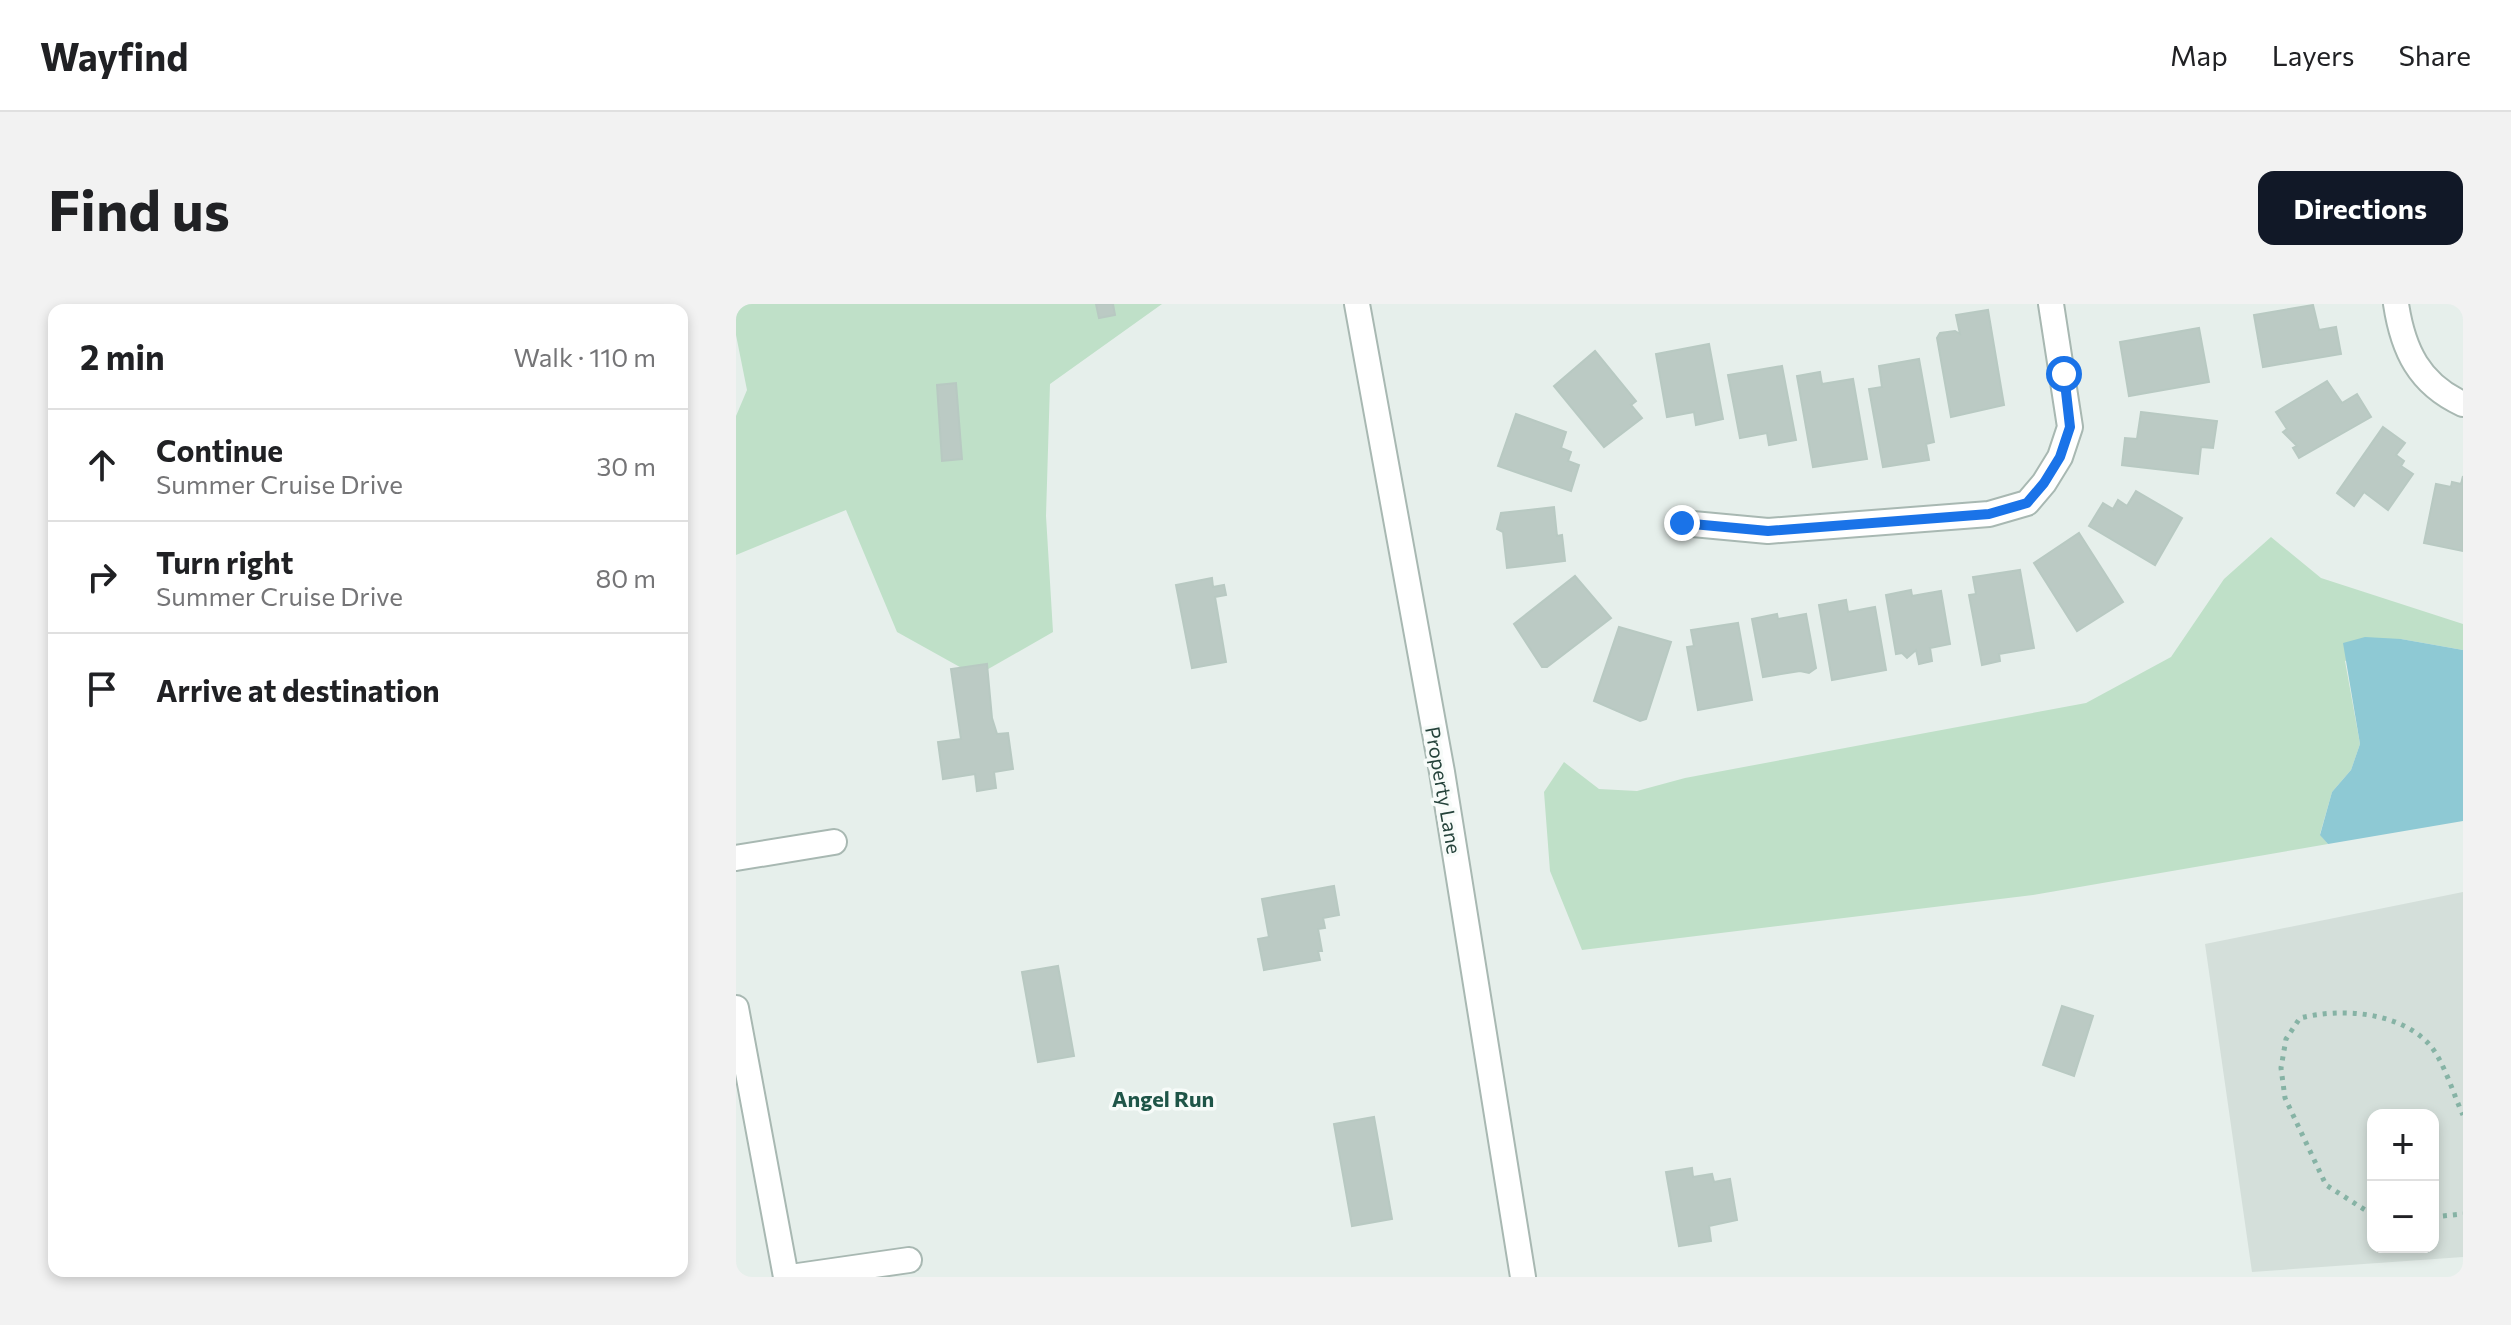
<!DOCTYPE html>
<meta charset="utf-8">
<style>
body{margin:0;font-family:Commissioner,sans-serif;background:#f2f2f2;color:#202124}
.controls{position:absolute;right:24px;bottom:24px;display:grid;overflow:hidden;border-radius:16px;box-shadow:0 4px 12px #0003}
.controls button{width:72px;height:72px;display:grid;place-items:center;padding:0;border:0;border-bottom:2px solid #e0e0e0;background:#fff;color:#202124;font:40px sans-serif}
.stop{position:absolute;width:24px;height:24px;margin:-18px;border:6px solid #1a73e8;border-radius:50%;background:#fff}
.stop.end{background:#1a73e8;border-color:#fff;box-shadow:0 2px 8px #0008}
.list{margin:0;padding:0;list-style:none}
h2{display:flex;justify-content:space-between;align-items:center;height:104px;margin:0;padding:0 32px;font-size:34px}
h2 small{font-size:26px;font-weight:400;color:#757577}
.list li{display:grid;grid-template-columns:52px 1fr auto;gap:24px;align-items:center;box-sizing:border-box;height:112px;padding:0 32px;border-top:2px solid #e0e0e0}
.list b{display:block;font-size:30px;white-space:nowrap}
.list p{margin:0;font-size:26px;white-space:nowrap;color:#757577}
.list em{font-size:26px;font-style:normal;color:#757577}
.icon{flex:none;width:44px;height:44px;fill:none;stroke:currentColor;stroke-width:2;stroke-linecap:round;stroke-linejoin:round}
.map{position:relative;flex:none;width:1727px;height:973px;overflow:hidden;border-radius:16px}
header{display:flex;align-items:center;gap:48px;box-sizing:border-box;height:112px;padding:0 40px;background:#fff;border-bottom:2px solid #e0e0e0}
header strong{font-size:38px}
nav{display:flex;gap:44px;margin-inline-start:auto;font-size:28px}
.intro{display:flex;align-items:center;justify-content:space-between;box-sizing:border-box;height:192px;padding:0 48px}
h1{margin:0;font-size:56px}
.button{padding:20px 36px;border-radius:16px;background:#111827;color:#fff;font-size:28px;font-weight:700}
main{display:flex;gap:48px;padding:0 48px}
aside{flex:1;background:#fff;border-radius:16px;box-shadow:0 4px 12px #0003}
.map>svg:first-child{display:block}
.built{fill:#d4dfda;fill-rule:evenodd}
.green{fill:#bfe0c8}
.water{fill:#8ec9d4}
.building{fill:#bbcac4;stroke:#b8c9c2;stroke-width:2}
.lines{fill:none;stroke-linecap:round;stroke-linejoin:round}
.street-casing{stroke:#a8b8b2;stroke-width:28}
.path{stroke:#86b3a5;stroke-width:5;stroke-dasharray:4 6;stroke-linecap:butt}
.street{stroke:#fff;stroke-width:24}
.route{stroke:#1a73e8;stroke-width:10}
.labels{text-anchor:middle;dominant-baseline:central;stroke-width:7;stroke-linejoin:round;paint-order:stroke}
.street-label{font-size:20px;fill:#24423a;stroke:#f7fbf9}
.neighbourhood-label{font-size:22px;font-weight:bold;fill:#1f5548;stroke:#f7fbf9}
</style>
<header>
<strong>Wayfind</strong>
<nav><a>Map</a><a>Layers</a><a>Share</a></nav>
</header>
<div class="intro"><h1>Find us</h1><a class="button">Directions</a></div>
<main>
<aside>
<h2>2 min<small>Walk · 110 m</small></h2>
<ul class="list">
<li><svg class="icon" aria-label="ahead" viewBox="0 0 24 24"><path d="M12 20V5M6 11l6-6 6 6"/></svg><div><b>Continue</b><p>Summer Cruise Drive</p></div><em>30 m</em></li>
<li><svg class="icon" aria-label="right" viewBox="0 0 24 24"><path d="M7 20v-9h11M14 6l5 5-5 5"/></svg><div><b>Turn right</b><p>Summer Cruise Drive</p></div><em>80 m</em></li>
<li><svg class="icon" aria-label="arrive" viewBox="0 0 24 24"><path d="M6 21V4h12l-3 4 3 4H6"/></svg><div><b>Arrive at destination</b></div></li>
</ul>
</aside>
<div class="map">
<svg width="1727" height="973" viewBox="0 0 1727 973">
<rect width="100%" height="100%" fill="#e6efeb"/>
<!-- built -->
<path class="built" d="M1727 588V953L1516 968 1469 640ZM1637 811H1697V943H1637Z"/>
<!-- green -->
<path class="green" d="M0 0H426L314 80 310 212 317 328 240 372 161 328 110 206 0 251V112L11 86 0 31Z
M1535 233 1585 274 1727 320V346L1665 335 1609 357 1624 440 1615 466 1596 488 1584 530 1592 540 1297 591 846 646 814 567 808 488 828 458 863 485 901 487 949 474 1350 399 1435 353 1488 275Z"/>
<!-- water -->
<path class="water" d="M1629 333 1665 335 1727 346V517L1592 540 1584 531 1596 488 1615 466 1624 440 1607 339Z"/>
<!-- building -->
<path class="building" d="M360 0H377L379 11 363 14Z
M1577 1 1583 26 1600 23 1605 50 1527 63 1518 11Z
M1252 6 1268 101 1215 113 1201 34 1204 29 1219 27 1224 30 1220 11Z
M1463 24 1473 78 1393 92 1384 38Z
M973 40 987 115 960 121 958 108 931 113 920 50Z
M859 47 900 97 895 101 906 114 868 143 818 82Z
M1183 55 1198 138 1190 140 1193 156 1147 163 1133 85 1146 83 1143 62Z
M1046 62 1060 136 1033 141 1031 129 1004 134 992 71Z
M1084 68 1086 80 1117 75 1131 155 1077 163 1061 72Z
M1591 77 1606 99 1621 90 1635 113 1563 154 1557 144 1561 142 1547 128 1551 125 1540 108Z
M220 79 226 155 206 157 201 81Z
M1405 108 1481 117 1477 144 1465 143 1462 170 1386 161 1389 134 1401 135Z
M780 110 830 128 825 144 835 148 832 157 843 161 835 187 762 162Z
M1647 123 1669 139 1660 151 1668 157 1665 162 1677 170 1652 206 1628 188 1618 202 1601 189Z
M1727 172V247L1688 239 1700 180 1715 183 1716 178 1725 180Z
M1400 187 1446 214 1419 261 1353 222 1367 199 1377 205 1382 196 1391 202Z
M818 203 821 232 826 231 829 257 771 264 767 228 761 225 765 209Z
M1343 229 1387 298 1341 327 1298 259Z
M1284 266 1298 344 1263 350 1264 357 1246 361 1233 291 1240 290 1237 273Z
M839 272 875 314 811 363H806L778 320Z
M476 274 477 283 488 281 490 291 479 293 490 358 456 364 440 281Z
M1175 286 1176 292 1205 287 1214 340 1194 344 1196 357 1183 360 1180 346 1171 354 1166 349 1160 350 1150 291Z
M1110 296 1112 308 1139 303 1150 366 1096 376 1083 301Z
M1041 310 1042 315 1070 310 1080 364 1073 369 1064 367 1027 373 1016 315Z
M1002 319 1016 396 962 406 951 343 958 342 955 326Z
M883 323 935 338 910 415 904 417 858 397Z
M251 360 256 414 261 430 272 429 277 465 258 468 260 484 241 487 239 470 207 475 202 438 225 435 215 365Z
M598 582 603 611 587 614 589 624 582 625 586 647H582L584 656 528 666 522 635 533 633 526 595Z
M322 662 338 752 302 758 286 668Z
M1326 702 1357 712 1338 772 1307 761Z
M638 813 656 915 616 922 598 820Z
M956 864 957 873 976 870 978 878 994 875 1001 916 973 922 975 937 943 942 930 868Z"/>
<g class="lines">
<!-- street casing -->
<g class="street-casing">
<path id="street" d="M621 0 706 468 787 973
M1660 0C1667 46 1683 80 1727 100
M946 219 1032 227 1253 210 1291 199 1308 179 1324 153 1334 123 1315 0
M0 554 98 538
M0 704 50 973
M55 973 173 956"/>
</g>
<!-- path -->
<path class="path" d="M1637 911 1590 881 1549 794 1545 764 1550 735 1564 714C1604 704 1661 707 1692 739 1708 756 1717 790 1727 811
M1697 913 1727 910"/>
<!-- street -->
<use href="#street" class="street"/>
</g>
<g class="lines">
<!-- route -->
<path class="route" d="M946 219 1032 227 1253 210 1291 199 1308 179 1324 153 1334 123 1328 70"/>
</g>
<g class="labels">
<!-- street labels -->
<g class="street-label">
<text transform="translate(708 486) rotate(80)">Property Lane</text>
</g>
<!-- neighbourhood labels -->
<g class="neighbourhood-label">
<text x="427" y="794">Angel Run</text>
</g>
</g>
</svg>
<div class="controls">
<button>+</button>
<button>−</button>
</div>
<div class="stop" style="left:1328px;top:70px"></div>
<div class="stop end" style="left:946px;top:219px"></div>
</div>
</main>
